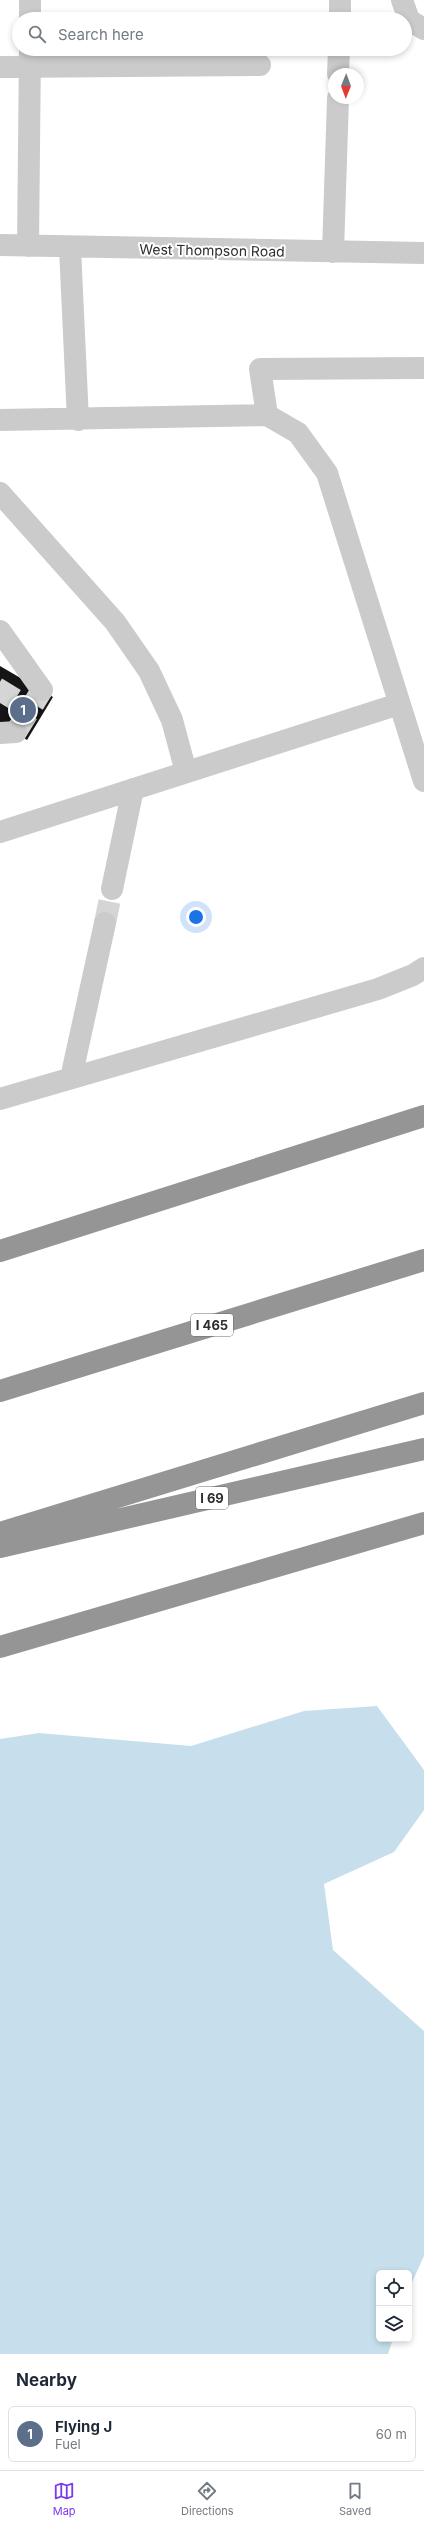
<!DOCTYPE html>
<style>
body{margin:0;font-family:Inter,sans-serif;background:#f2f2f3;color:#1f2937}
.controls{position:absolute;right:12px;bottom:12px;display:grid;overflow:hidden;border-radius:6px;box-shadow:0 2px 6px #0003}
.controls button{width:36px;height:36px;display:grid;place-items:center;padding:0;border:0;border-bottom:1px solid #e0e1e3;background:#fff;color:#1f2937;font:20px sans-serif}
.compass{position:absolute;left:328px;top:68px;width:36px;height:36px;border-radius:50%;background:#fff;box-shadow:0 2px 6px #0003;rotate:181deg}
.you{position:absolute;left:196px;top:917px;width:14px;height:14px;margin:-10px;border:3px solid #fff;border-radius:50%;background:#1a73e8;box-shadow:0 0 0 6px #1a73e833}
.badge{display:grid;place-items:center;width:26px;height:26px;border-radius:50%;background:#7c3aed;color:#fff;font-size:13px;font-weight:700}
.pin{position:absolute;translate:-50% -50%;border:2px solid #fff;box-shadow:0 1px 4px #0006}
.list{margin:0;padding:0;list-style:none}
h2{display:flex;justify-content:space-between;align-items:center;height:52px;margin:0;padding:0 16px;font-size:17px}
h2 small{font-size:13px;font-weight:400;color:#747a83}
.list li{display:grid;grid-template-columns:26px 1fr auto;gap:12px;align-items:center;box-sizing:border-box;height:56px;margin:0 8px 8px;padding:0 8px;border:1px solid #e0e1e3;border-radius:6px}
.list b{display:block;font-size:15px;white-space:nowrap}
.list p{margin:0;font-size:13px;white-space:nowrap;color:#747a83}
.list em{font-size:13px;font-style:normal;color:#747a83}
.icon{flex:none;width:22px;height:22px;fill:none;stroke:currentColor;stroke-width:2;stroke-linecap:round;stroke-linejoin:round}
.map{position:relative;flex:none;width:424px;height:2354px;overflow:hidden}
.search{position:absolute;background:#fff;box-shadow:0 2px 6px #0003;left:12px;right:12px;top:12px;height:44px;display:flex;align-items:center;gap:10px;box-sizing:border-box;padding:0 14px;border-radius:22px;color:#747a83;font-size:15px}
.sheet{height:116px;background:#fff}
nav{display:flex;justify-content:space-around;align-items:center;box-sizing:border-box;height:56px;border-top:1px solid #e0e1e3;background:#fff;font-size:11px;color:#747a83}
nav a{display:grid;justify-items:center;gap:2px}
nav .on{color:#7c3aed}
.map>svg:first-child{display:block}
.water{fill:#c7dfec}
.building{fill:#151515}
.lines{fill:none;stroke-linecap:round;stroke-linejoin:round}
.minor-tunnel{stroke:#d5d5d5;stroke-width:22;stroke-dasharray:22 11;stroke-linecap:butt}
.minor{stroke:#cbcbcb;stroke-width:22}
.highway{stroke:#959595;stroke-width:22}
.labels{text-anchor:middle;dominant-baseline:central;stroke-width:4;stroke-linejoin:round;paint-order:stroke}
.shield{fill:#fff;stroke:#6d6d6d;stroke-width:1}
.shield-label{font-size:13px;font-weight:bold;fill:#2e2e2e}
.street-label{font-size:14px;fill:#2e2e2e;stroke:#fff}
</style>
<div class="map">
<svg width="424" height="2354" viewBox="0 0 424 2354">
<rect width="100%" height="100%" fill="#fff"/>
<!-- water -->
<path class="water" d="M377 1706 424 1770V1810L394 1852 324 1884 333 1950 424 2031V2256L409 2289V2273H379V2339H393L388 2354H0V1739L39 1733 191 1746 304 1711Z"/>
<!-- building -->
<path class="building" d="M0 666 53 697 27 740 0 722Z"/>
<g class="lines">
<!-- minor-tunnel -->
<path class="minor-tunnel" d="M0 703 17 675
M16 732 42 690
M105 923 112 889"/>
<!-- minor -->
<path class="minor" d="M402 0 409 20 424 29
M30 19V0
M340 19V0
M0 67 260 65
M338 74 339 49
M0 245 424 253
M28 246 30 49
M70 248 78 420
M333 252 338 98
M267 415 260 369 424 368
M0 420 267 415 298 433 327 473 424 781
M0 493 115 622 149 671 172 720 186 772
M0 631 42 690
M0 733 16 732
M0 832 399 704
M112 889 133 789
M71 1078 105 923
M0 1099 378 989 413 975 424 968"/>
<!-- highway -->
<path class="highway" d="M0 1251 424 1116
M0 1391 424 1260
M0 1533 424 1403
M0 1547 424 1449
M0 1647 424 1523"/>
</g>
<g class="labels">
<!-- shield labels -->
<g class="shield">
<rect x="191" y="1314" width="42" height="22" rx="3"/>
<rect x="196" y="1487" width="32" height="22" rx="3"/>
</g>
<g class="shield-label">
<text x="212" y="1325">I 465</text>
<text x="212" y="1498">I 69</text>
</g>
<!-- street labels -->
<g class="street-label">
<text transform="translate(212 250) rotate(1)">West Thompson Road</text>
</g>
</g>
</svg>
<div class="controls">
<button><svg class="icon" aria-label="locate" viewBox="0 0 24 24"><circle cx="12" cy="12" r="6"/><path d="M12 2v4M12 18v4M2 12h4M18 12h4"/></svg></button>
<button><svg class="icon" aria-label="layers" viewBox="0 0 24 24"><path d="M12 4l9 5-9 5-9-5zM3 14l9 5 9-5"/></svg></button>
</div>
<svg class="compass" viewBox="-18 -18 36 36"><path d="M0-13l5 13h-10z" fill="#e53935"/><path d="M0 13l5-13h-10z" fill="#747a83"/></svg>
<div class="you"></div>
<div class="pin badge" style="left:23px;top:710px;background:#5c6f8a">1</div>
<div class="search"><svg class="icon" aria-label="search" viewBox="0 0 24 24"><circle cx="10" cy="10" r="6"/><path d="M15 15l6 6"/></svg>Search here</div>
</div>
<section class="sheet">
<h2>Nearby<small></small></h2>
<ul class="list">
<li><span class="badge" style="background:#5c6f8a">1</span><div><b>Flying J</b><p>Fuel</p></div><em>60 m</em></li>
</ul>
</section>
<nav>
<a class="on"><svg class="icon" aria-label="map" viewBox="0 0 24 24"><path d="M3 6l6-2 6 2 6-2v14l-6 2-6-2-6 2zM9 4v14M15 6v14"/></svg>Map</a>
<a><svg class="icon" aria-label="directions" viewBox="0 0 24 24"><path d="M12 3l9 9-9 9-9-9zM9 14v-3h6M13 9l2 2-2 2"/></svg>Directions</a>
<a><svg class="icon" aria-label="saved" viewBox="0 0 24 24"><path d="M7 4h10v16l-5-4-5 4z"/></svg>Saved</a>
</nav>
